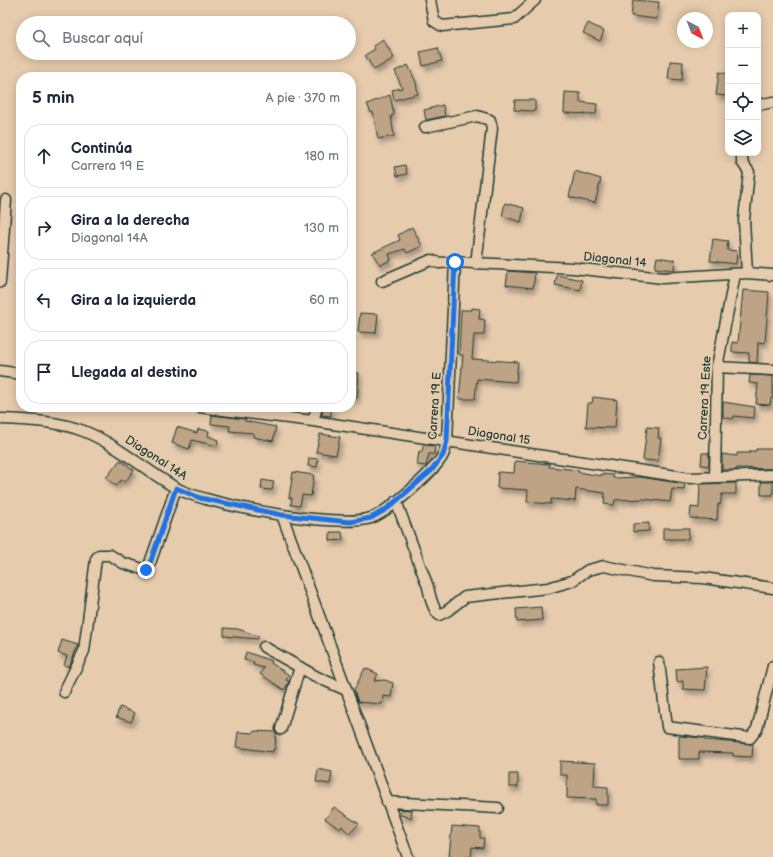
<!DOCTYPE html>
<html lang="es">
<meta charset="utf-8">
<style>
body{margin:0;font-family:"Balsamiq Sans",sans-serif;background:#f2f2f3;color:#1f2937}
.controls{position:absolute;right:12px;top:12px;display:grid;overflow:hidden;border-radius:8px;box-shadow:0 2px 10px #0003}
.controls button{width:36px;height:36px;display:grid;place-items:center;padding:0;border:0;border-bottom:1px solid #e0e1e3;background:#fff;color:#1f2937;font:20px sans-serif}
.compass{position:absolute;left:677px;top:12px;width:36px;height:36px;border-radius:50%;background:#fff;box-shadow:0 2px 10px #0003;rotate:138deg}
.stop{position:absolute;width:12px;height:12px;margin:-9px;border:3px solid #1a73e8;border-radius:50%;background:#fff}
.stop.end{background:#1a73e8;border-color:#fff;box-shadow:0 1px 4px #0008}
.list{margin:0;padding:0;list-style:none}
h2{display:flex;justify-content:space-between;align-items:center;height:52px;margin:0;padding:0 16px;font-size:17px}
h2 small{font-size:13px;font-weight:400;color:#747a83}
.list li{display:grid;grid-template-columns:26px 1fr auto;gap:12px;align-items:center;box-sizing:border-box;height:64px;margin:0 8px 8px;padding:0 8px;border:1px solid #e0e1e3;border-radius:16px}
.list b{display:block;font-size:15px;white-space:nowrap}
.list p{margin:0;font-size:13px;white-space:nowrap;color:#747a83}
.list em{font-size:13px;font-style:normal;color:#747a83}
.icon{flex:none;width:22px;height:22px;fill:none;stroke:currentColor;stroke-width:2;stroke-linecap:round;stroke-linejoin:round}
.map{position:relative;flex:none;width:773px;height:857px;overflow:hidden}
.search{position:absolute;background:#fff;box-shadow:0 2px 10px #0003;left:16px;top:16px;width:340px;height:44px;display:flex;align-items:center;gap:10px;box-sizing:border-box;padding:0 14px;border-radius:22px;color:#747a83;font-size:15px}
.panel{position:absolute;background:#fff;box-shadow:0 2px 10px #0003;left:16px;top:72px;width:340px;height:340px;border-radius:16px}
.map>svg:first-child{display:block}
.building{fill:#bea385;stroke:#1f3d34;filter:url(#shadow)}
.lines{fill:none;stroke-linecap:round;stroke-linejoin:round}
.street-casing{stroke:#1f3d34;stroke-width:13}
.street{stroke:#e6cbad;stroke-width:10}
.route{stroke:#1a73e8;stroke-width:5}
.labels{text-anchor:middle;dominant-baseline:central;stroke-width:3.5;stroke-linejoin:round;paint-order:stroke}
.street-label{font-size:12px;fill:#1f3d34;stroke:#e6cbad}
</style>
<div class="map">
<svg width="773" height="857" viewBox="0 0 773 857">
<defs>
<filter id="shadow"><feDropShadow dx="2.5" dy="4.5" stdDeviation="2" flood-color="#0004"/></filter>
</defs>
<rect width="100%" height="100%" fill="#e6cbad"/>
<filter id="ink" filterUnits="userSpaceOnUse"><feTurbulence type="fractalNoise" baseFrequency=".025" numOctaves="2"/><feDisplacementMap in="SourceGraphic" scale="8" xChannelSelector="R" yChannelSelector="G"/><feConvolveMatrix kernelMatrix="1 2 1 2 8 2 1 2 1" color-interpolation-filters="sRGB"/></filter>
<g filter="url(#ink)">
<!-- building -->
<path class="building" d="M633 0 659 2 657 19 631 16Z
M588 23 604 31 600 41 583 33Z
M383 39 394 58 374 70 365 55 375 49 373 46Z
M438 48 442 61 423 66 420 52Z
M670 61 683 62 682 80 668 79Z
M408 65 416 82 418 94 394 100 392 90 402 88 395 71Z
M719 72 728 74V96L716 95Z
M565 92 580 93V102L597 104 596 114 564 113Z
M390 95 394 115 391 116 394 136 378 139 373 112 371 113 367 104Z
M515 100H535V111L514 110Z
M443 105 445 116 426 120 424 110Z
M405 165 407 174 397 176 395 167Z
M575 171 601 179 595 203 569 197Z
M505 203 524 208 521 222 502 216Z
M412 227 422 246 407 253 405 249 389 254 391 260 380 265 372 253 400 240 398 235Z
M713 239 728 241 727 250 737 251 736 264 710 261Z
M657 257 675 260 674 270 655 268Z
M508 271 535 273 533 288 506 285Z
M557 275 582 280 580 290 555 285Z
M743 290 769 292 765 343 758 342 757 363 749 362V353L732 352V342L738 343Z
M472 308 480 309 479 319 485 320 484 335H474L472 359 518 362 516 382 477 379 475 399H459L463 355H459L461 310H472Z
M360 313 378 314 376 333 358 332Z
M351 372 359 373 357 398H351Z
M750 375 773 376V398H771L770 405 756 404 758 384 749 383Z
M593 397 617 400 615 428 586 427 588 403H592Z
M723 402 755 407 754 418 734 416 733 419 723 417Z
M323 407H331V416L322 415Z
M212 415 245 419V421L276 427 273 441 253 437 254 433 229 431 230 426 211 424Z
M177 427 197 433 198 429 209 431 208 436 218 440 217 446 192 440 189 449 172 443Z
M647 427 659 428 658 438H661L658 461 643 460Z
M320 434 340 437 336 455 316 452Z
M423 445 435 446 434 454H429L426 466 417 465 419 451 422 452Z
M756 449H773V469L737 468V470H722V454L737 456V453H750V451H756Z
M702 453H709V466L701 465Z
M309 458 318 459 317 467 308 466Z
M120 460 134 470 125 482 121 480 116 486 106 478Z
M515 461 550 464 549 467 578 470V472L601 476V474L613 475V478L640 477 685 484 684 490 672 489 670 502 644 499 615 500 614 505 604 504 605 493 576 489 575 501 551 499V504L527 502 528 490 497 488 498 472 514 473Z
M293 472 314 475 311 496 302 495 300 506 291 505 292 498H289Z
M262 480 274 482 272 490 261 489Z
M761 482H773V495H761Z
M736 483V494H722L720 505 718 504 717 520 690 518 691 507 699 508 700 484Z
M649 523V531L633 532V524Z
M663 528H689L688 539H663Z
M330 532H342L343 540 330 541Z
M541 607 542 620 517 622 516 609Z
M224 628 238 629 258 636V639L224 636Z
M62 640 78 645 69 667 64 665 67 656 58 653Z
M246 652 272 661 271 663 289 675 286 680 289 682 284 690 260 674 264 668 253 665 254 662 244 660Z
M707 667 705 690 683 689V681L677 682 676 669Z
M365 668 378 674 374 681 385 680 393 683 391 697 383 696 382 704 358 702 354 690Z
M120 707 135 713 131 722 116 717Z
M254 731 276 732 275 749H273V752L236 747 238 732 253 733Z
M679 736 704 738V740L753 744 752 757 733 756V753L699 752V759H679Z
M560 761 595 763 594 786 608 787V805H596V799L567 798V775H560Z
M318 769 332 772 330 784 316 782Z
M509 774H518V787H509Z
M334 807 359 824 349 834 342 826 340 829 325 819Z
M401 809 412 810 411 818 400 815Z
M452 826 480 828V838H484L483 848 472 847 471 857H449Z"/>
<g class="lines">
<!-- street casing -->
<g class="street-casing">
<path id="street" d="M430 0 434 21 442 26 514 19 535 0
M758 105 773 102
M425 127 477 116 490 120 492 128 476 264
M742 153V162L749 172 744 220 747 273
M382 281 431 260 439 263 455 262 573 268 663 278 747 273 773 275
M0 282 6 200
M717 367 773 370
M0 371 21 374
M199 407 313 421 690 478 773 475
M0 419C28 420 59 421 86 432 119 446 145 470 176 488 207 505 338 529 371 518 388 512 435 471 443 455 445 451 446 445 447 441L455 262
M313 421 317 407
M715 477 717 367 735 274
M396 501 428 587C430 596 432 608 439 615L447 611 465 597 548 588 572 581 588 570 604 566 653 576 703 578 773 588
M282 515 408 857
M264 647 317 677 346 690
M659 662 667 727 750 738 757 729 773 666
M64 692 84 651 96 559 99 555H110L123 563 146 570 149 566 176 488
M281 729 300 667
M387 802 498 808"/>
</g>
<!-- street -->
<use href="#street" class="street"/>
</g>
</g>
<g class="lines" filter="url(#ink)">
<!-- route -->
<path class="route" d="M146 570 149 566 176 488 200 498 282 515 350 522 371 518 388 508 432 470 443 455 447 441 455 262"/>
</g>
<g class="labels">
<!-- street labels -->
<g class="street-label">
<text transform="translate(615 260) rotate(6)">Diagonal 14</text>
<text transform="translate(705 398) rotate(-87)">Carrera 19 Este</text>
<text transform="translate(435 406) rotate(-86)">Carrera 19 E</text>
<text transform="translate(499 436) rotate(9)">Diagonal 15</text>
<text transform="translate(156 458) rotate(33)">Diagonal 14A</text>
</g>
</g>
</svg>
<div class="controls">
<button>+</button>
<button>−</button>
<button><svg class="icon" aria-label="locate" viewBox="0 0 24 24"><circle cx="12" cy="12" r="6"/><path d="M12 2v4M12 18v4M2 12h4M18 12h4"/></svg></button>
<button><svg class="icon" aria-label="layers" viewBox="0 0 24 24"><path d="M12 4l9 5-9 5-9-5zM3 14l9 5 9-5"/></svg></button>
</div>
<svg class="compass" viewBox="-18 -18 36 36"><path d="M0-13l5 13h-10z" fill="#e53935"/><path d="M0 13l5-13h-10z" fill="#747a83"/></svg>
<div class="stop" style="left:455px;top:262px"></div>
<div class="stop end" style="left:146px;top:570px"></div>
<div class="search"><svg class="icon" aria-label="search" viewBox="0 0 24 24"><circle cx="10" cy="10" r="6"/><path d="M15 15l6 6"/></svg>Buscar aquí</div>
<section class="panel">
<h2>5 min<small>A pie · 370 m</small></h2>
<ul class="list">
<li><svg class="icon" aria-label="ahead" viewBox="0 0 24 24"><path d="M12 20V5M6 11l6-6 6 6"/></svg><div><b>Continúa</b><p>Carrera 19 E</p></div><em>180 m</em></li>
<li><svg class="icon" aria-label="right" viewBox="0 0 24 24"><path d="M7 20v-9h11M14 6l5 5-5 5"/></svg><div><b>Gira a la derecha</b><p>Diagonal 14A</p></div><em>130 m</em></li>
<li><svg class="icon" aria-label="left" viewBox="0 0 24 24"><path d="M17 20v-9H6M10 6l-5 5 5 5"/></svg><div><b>Gira a la izquierda</b></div><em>60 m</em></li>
<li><svg class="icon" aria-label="arrive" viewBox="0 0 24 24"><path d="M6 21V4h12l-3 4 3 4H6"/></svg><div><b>Llegada al destino</b></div></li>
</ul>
</section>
</div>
